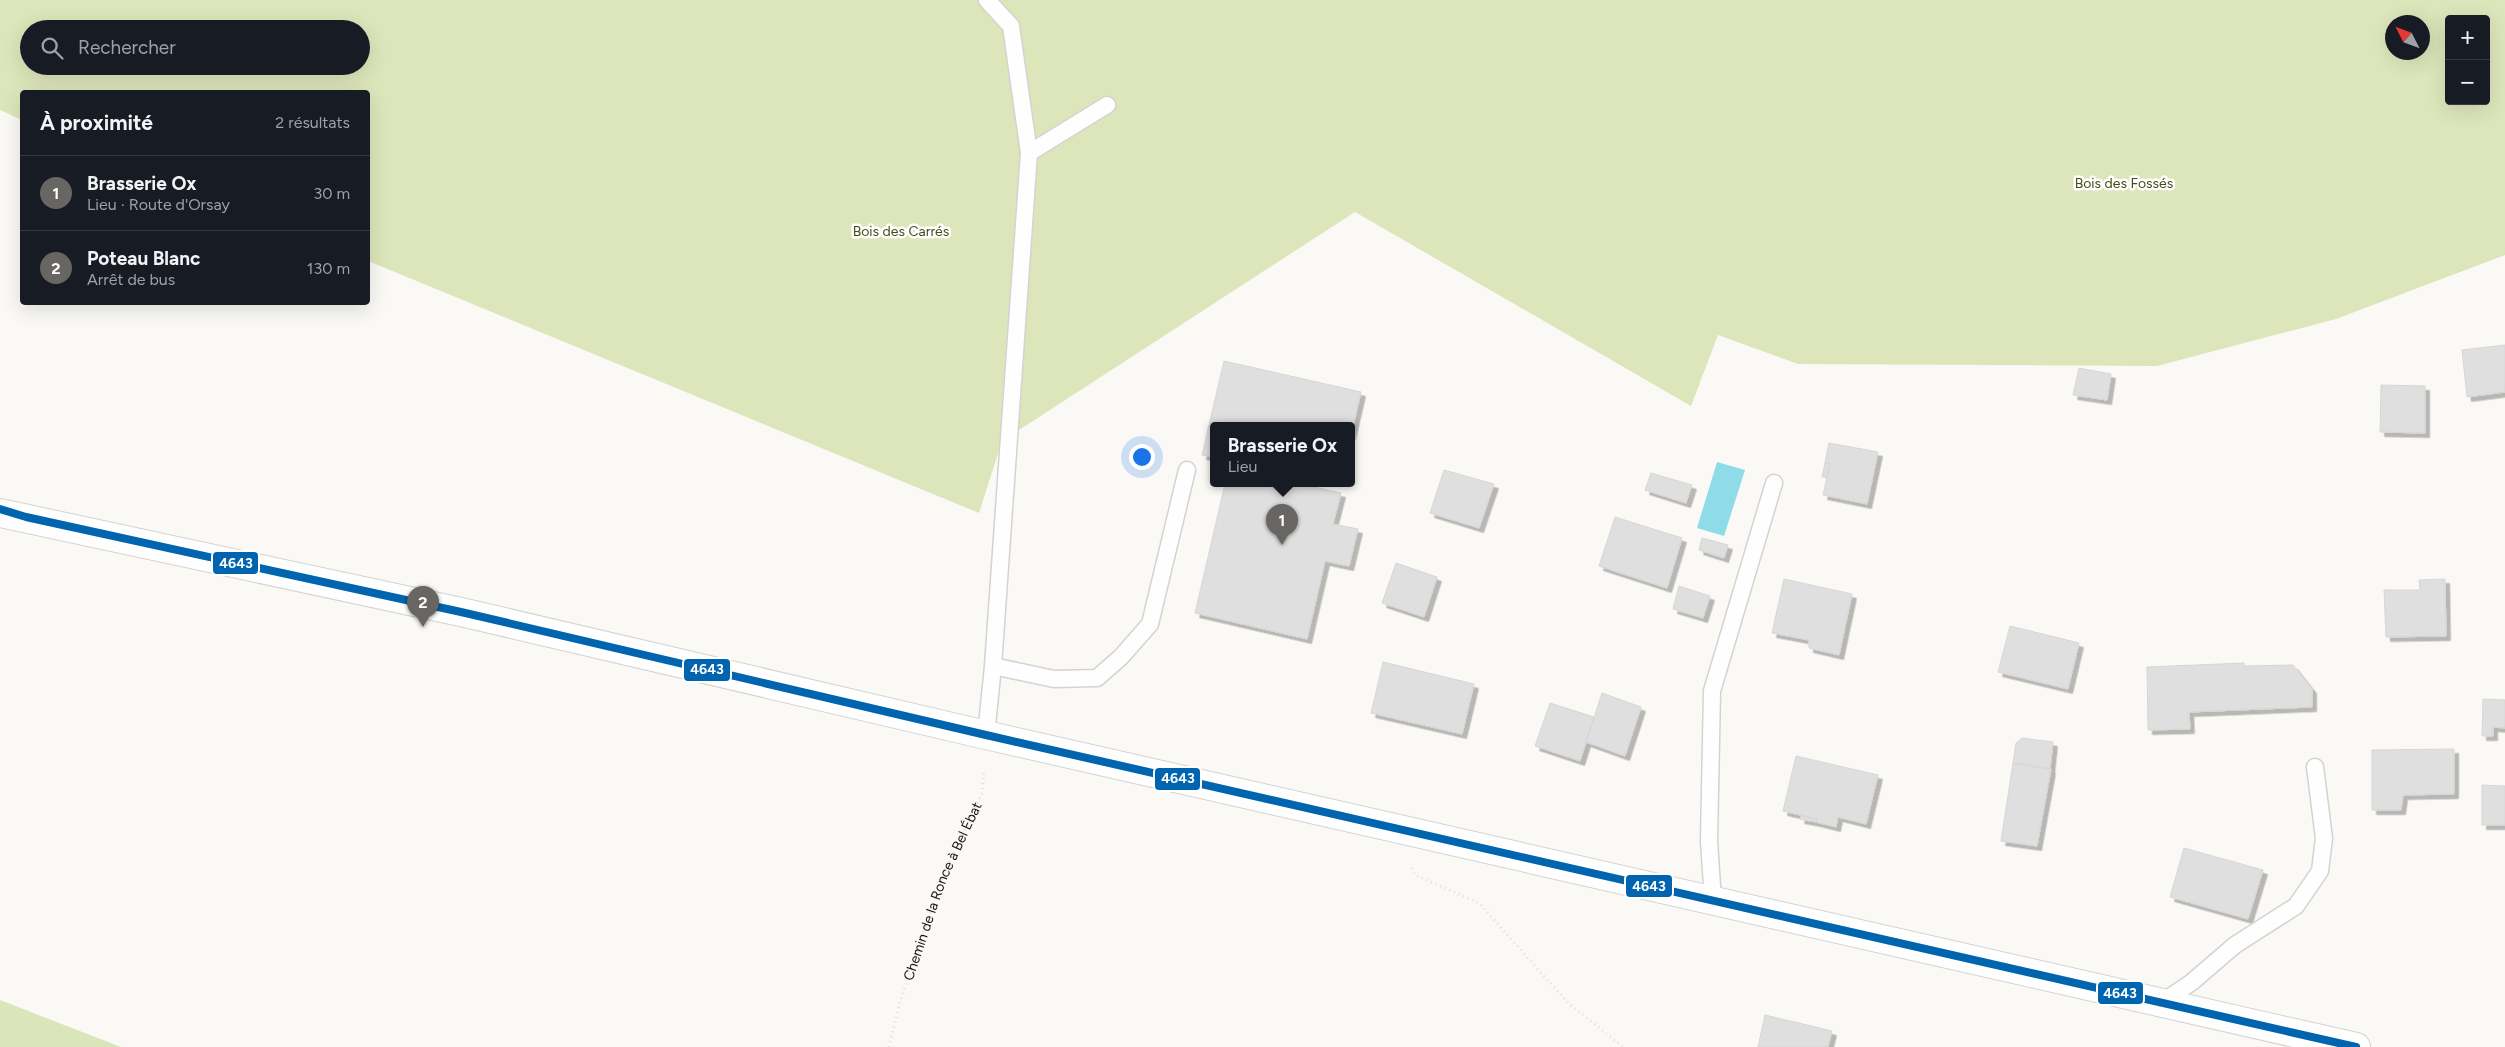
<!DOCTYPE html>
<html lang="fr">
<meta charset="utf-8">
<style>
body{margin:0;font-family:Figtree,sans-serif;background:#242831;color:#f1f3f6}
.controls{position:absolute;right:15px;top:15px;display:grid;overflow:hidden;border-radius:5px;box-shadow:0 5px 20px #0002}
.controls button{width:45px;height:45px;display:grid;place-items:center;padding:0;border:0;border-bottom:1px solid #363941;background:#171b24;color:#f1f3f6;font:25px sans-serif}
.compass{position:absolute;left:2385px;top:15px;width:45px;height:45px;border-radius:50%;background:#171b24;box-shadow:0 5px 20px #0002;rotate:312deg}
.you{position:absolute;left:1141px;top:456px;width:18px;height:18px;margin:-12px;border:4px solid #fff;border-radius:50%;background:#1a73e8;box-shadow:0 0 0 8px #1a73e833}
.badge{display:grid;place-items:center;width:32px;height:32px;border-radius:50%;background:#676663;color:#fff;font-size:16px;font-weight:700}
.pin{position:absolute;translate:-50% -41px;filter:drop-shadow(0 1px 2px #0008)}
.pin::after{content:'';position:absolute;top:26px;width:18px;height:15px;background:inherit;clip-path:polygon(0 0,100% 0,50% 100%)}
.popup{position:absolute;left:1210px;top:422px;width:145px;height:65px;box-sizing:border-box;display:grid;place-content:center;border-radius:5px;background:#171b24;filter:drop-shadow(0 1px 4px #0005);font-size:16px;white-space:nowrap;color:#9ea1a6}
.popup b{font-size:19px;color:#f1f3f6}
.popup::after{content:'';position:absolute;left:50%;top:100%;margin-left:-10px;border:10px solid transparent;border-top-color:#171b24}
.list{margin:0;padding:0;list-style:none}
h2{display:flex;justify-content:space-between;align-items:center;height:65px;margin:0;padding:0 20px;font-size:21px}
h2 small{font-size:16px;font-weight:400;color:#9ea1a6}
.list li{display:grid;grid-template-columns:32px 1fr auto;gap:15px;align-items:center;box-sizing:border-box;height:75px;padding:0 20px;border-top:1px solid #363941}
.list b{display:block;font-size:19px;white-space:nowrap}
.list p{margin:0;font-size:16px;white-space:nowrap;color:#9ea1a6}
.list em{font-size:16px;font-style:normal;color:#9ea1a6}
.icon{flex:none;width:28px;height:28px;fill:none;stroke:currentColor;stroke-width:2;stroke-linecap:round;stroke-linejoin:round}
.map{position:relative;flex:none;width:2505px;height:1047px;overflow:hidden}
.search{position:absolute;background:#171b24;box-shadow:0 5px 20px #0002;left:20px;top:20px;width:350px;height:55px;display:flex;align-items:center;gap:12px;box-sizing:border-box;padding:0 18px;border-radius:28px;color:#9ea1a6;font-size:19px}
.panel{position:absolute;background:#171b24;box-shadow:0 5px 20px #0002;left:20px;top:90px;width:350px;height:215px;border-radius:5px}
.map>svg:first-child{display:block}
.green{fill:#dbe5ba}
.forest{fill:#dde6ba;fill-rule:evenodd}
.water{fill:#90dbe8}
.building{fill:#e0dfdf;stroke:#d7d6d6;filter:url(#shadow)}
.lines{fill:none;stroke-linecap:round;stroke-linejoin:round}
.service-casing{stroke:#d5d3d1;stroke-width:19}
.secondary-casing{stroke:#d5d3d1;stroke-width:30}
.path{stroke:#dfdfdd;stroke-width:3;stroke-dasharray:1 4;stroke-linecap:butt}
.service{stroke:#fefefe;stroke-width:16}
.secondary{stroke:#fefefe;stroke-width:28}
.bus-1-casing{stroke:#fff;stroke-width:11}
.bus-1{stroke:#0065ae;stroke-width:8}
.labels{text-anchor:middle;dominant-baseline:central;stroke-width:5;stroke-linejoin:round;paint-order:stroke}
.park-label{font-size:14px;fill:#424d15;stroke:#fff}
.street-label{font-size:14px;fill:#181714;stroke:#fff}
.line-badge{stroke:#fff;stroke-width:2}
.badge-label{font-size:14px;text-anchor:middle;font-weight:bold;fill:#fff}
</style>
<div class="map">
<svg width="2505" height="1047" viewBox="0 0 2505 1047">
<defs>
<filter id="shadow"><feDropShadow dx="4.5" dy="4.5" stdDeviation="0" flood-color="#0004"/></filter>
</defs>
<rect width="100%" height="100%" fill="#fbf9f6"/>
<!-- green -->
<path class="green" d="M0 1000 121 1047H0Z"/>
<!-- forest -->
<path class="forest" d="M0 0H2505V255L2336 319 2157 366 1798 364 1718 335 1691 406 1355 212 1002 441 979 513 368 261V92H22V120L0 110ZM2449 19H2486V101H2449ZM2392 22H2422V52H2392ZM29 29H361V66H29Z"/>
<!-- water -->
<path class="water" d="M1717 462 1745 470 1724 536 1697 528Z"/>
<!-- building -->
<path class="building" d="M2505 345V392L2467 397 2462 350Z
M1224 361 1361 392 1351 435V426H1213V457L1202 455Z
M2079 368 2111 374 2107 400 2073 395Z
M2381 385 2425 386V433L2380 432Z
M1829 443 1878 452 1867 504 1823 495 1830 464 1825 463Z
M1825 463 1830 464 1827 478 1822 477Z
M1444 470 1494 484 1479 528 1430 513Z
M1651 473 1692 485 1686 503 1645 490Z
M1225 484H1300L1341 493 1333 524 1358 529 1349 566 1325 561 1307 639 1195 613Z
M1615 517 1682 538 1667 588 1599 566Z
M1702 538 1728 545 1724 558 1699 550Z
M1396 563 1437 577 1424 617 1382 603Z
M1784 579 1852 594 1839 655 1809 648V640L1772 633Z
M2445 579 2446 636 2386 637 2384 590H2420L2419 580Z
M1679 586 1710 596 1703 618 1673 609Z
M2010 626 2079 643 2068 689 1998 672Z
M1383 662 1474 684 1462 734 1371 713Z
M2244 663V666L2293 665 2312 689V707L2189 712 2190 729 2148 730 2147 667Z
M1602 693 1641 707 1625 756 1586 742Z
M2483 699 2505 700V728L2493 727V736H2482Z
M1550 703 1594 717 1580 761 1535 746Z
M2022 738 2053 742 2050 769 2013 763 2016 743Z
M2454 749V794L2403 795 2401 810H2372V750Z
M1796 756 1878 775 1866 824 1838 817 1836 827 1816 822 1817 819 1783 811Z
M2013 763 2051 769 2037 846 2001 841Z
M2482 785 2505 786V825H2482Z
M1801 816 1817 819 1816 822 1800 819Z
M2184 848 2263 870 2248 919 2170 897Z
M1765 1015 1832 1031 1828 1047H1758Z"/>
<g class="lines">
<!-- service casing -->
<g class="service-casing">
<path id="service" d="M1029 153 1107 105
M993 666 1054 679 1097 678 1121 657 1150 624 1187 470
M986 735 993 666 1029 153 1011 26 987 0
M1713 901 1709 841 1712 691 1774 483
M2161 1003 2192 982 2235 945 2296 906 2320 871 2324 838 2315 767"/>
</g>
<!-- secondary casing -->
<g class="secondary-casing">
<path id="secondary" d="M0 513 461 612 986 735 2356 1047"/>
</g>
<!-- path -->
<g class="path">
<path d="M1128 88 1164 56 1180 0"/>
<path d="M1412 868 1415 875 1479 903 1567 1002 1623 1047"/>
<path id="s1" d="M889 1047 900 1002 942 878 982 793 984 770"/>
</g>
<!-- service -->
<use href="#service" class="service"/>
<!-- secondary -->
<use href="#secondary" class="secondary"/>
<!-- bus-1 casing -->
<g class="bus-1-casing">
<path id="bus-1" d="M0 509 26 517 461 612 986 735 2356 1047"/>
</g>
<!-- bus-1 -->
<use href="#bus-1" class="bus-1"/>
</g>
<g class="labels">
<!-- park labels -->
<g class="park-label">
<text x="2124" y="183">Bois des Fossés</text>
<text x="901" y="231">Bois des Carrés</text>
</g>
<!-- street labels -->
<g class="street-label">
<text stroke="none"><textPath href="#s1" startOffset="165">Chemin de la Ronce à Bel Ébat</textPath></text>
</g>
</g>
<g class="line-badge">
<rect x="212" y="551" width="47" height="24" rx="5" fill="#0065ae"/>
<rect x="683" y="658" width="48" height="24" rx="5" fill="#0065ae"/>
<rect x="1154" y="767" width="47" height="24" rx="5" fill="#0065ae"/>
<rect x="1625" y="874" width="48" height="24" rx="5" fill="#0065ae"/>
<rect x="2097" y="981" width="47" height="24" rx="5" fill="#0065ae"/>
</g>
<g class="badge-label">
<text x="236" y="568">4643</text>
<text x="707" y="674">4643</text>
<text x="1178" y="783">4643</text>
<text x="1649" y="891">4643</text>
<text x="2120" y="998">4643</text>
</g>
</svg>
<div class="controls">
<button>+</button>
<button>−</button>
</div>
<svg class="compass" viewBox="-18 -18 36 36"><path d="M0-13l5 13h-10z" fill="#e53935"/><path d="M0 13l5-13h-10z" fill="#9ea1a6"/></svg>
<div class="you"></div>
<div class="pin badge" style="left:1282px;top:545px">1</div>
<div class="popup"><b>Brasserie Ox</b>Lieu</div>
<div class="pin badge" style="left:423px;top:627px">2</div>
<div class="search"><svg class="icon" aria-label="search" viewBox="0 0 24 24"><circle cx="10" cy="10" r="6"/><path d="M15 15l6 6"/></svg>Rechercher</div>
<section class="panel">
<h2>À proximité<small>2 résultats</small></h2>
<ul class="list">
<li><span class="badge">1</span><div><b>Brasserie Ox</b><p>Lieu · Route d'Orsay</p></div><em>30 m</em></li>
<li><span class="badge">2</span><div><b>Poteau Blanc</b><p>Arrêt de bus</p></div><em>130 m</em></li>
</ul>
</section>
</div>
